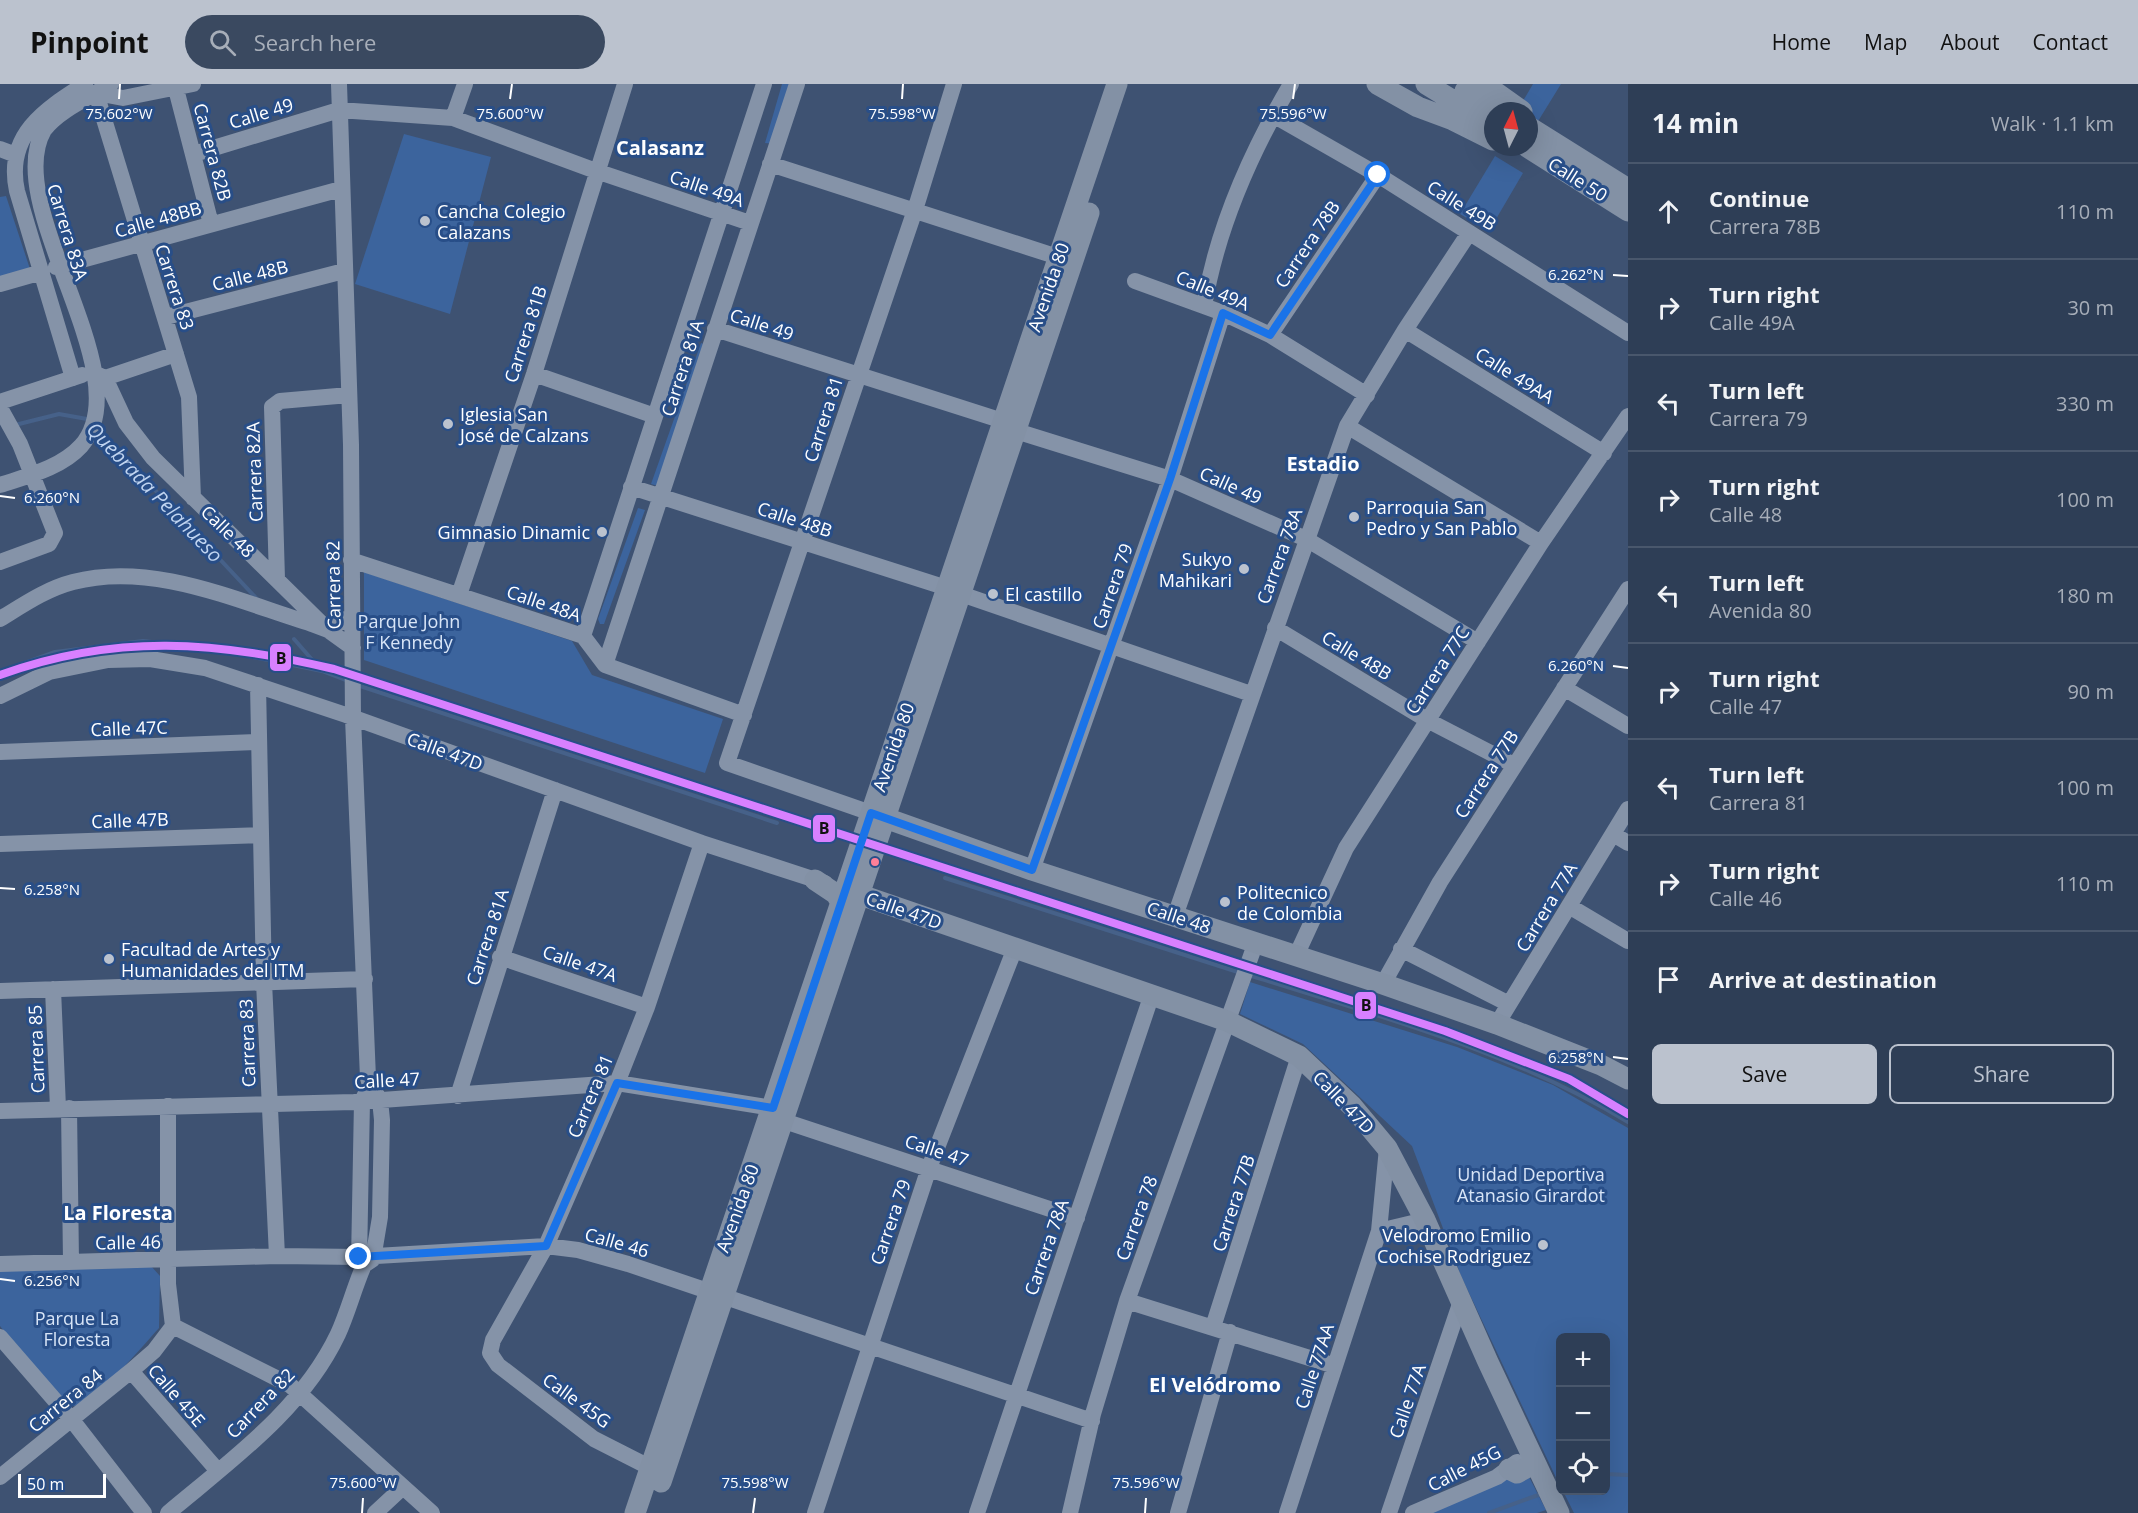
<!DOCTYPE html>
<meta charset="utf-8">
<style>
body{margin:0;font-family:"Open Sans",sans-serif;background:#3a4960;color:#f1f3f6}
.controls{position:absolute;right:18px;bottom:18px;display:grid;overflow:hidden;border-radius:9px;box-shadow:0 6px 24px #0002}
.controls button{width:54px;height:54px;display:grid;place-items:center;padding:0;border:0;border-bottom:2px solid #49576c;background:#2e3e56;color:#f1f3f6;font:30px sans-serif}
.compass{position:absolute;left:1484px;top:18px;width:54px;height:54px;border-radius:50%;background:#2e3e56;box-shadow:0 6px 24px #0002;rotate:6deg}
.scale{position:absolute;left:18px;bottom:15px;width:88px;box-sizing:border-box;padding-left:6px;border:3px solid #fff;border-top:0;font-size:16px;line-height:21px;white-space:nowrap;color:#fff;-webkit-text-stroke:4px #284e88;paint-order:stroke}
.stop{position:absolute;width:18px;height:18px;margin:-14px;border:4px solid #1a73e8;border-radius:50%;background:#fff}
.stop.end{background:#1a73e8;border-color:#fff;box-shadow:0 2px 6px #0008}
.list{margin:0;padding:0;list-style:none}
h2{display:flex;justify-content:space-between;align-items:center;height:78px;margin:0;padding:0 24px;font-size:26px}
h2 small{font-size:20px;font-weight:400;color:#a7aeb9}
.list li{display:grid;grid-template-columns:39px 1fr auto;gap:18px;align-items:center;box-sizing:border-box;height:96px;padding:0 24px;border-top:2px solid #49576c}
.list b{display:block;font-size:22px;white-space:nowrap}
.list p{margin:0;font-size:20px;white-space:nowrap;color:#a7aeb9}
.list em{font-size:20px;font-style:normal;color:#a7aeb9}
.actions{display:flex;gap:12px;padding:18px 24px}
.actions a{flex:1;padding:14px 0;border:2px solid #bbc2ce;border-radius:9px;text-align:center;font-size:21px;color:#bbc2ce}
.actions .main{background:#bbc2ce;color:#111}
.icon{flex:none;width:33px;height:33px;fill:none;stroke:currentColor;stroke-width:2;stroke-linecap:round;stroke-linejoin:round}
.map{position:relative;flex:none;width:1628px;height:1429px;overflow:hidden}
header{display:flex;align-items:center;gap:36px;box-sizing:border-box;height:84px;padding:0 30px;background:#bbc2ce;color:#111}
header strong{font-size:28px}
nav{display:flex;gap:33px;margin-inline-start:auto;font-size:21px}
.search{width:420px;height:54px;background:#3a4960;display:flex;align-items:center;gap:15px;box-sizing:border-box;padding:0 21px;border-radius:33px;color:#a7aeb9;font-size:22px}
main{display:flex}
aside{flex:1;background:#2e3e56}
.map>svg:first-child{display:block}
.green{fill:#3c649d}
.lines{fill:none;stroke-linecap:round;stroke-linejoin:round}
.stream{stroke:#466189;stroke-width:4}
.minor{stroke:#8593a8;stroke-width:16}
.major{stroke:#8391a5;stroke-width:21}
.metro-1-casing{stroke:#284e88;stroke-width:12}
.metro-1{stroke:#d880ff;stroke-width:8}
.route{stroke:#1a73e8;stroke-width:8}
.ticks{fill:none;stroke:#fff;stroke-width:2}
.poi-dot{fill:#bbc2ce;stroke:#284e88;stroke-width:2}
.bus-dot{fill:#ff8098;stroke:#284e88;stroke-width:2}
.labels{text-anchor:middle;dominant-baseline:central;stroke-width:6;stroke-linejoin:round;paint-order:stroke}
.street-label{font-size:18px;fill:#fff;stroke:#284e88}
.poi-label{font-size:18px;fill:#fff;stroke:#284e88;text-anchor:start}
.park-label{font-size:18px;fill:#d8e5f7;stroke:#284e88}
.neighbourhood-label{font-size:20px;font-weight:bold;fill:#fff;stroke:#284e88}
.water-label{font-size:20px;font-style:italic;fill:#c0d4f0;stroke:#284e88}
.ticks-label{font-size:15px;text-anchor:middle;fill:#fff;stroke:#284e88;stroke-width:6;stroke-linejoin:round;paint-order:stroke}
.line-badge{stroke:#284e88;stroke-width:2}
.pale-badge-label{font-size:16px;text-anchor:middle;font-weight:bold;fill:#111}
</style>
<header>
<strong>Pinpoint</strong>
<div class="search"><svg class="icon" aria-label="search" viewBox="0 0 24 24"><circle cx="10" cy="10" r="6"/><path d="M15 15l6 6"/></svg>Search here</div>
<nav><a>Home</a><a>Map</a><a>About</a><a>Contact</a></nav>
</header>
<main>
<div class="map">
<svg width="1628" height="1429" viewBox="0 0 1628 1429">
<rect width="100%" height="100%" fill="#3e5272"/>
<!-- green -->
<path class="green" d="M782 0H794L775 60 765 59Z
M1533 0H1561L1532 47 1517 27Z
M404 50 491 73 450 230 355 200Z
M1495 72 1523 89 1489 147 1460 130Z
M6 112 30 185 0 193V113Z
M701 259 711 263 658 402 651 400Z
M638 424 645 426 604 540H600L598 535Z
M364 488 572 557 592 591 723 635 705 689 364 576Z
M1250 898 1457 963 1553 1001 1628 1044V1429H1574L1563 1407 1606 1406V1254H1560V1402L1461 1192 1412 1062 1303 960 1240 930Z
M151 1182 160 1192 159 1244C142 1263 102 1310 81 1320 74 1323 69 1322 62 1321L0 1242V1187Z
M1526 1387 1546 1426 1537 1429H1424Z"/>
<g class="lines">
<!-- stream -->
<path class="stream" d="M15 341 59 330 87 335
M95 342 258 516
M294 555 321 586
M0 588 55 568 143 557 213 565 322 587 348 597
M357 601 777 739
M945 794 1241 889
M1249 891C1380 933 1509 966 1628 1038
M1606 1390 1628 1391
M1489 1429 1541 1410"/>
<!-- minor -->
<path class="minor" d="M176 5 211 140
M96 9 189 313 193 414
M96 9 123 14 193 0
M1273 31 1378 91 1628 249
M453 34 465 0
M0 65 16 71
M194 70 339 26 453 34 596 87 750 139
M770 80 1058 173
M56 183 341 105
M1135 197 1223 229 1270 251 1367 311
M0 200 42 188
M1204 222C1217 145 1251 68 1291 0
M166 233 344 187
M715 245 1003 337
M1405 246 1604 369
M1270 251 1378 91
M92 288 105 294 126 339 153 374 328 546 353 531
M534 290 655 332
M73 294 17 107C5 51 44 26 85 0
M105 294 176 270
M0 318 82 291
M0 324 20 360 55 449 49 460 0 478
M1347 342 1541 459
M1016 347 1170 395 1306 455 1478 558
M0 401C27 392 61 384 81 362 143 292 0 122 44 46 59 26 90 13 111 0
M631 403 947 504
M351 476 583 552 605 581 744 631
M277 495 272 323 280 317 349 311
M961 510 1251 610
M459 511 534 290 625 0
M0 535C23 521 46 505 73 498 152 477 237 517 312 540L328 546 353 564
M1275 544 1427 636 1514 681
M583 552 764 0
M605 581 797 0
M258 601 264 898 277 1172
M1564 604 1628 642
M0 612 49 588 108 576 150 575 205 584 346 631 702 759 825 799
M0 668 259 658
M871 729 727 679 915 126 954 0
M1613 750 1628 759
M0 760 261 751
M1032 786 1170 395 1223 229
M1569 822 1628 857
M1175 832 1347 342 1405 246 1469 149
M1401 865 1509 920
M1296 872 1346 764 1541 459 1628 332
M500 873 647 923
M1383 900 1440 798 1628 505
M53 905 58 1024
M0 907 365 895
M1497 940 1628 725
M458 1012 555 706
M69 1024 71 1178
M0 1027 354 1018 617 999 773 1024
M784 1037 1077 1134
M1379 1147 1425 1136
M0 1180 277 1172 359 1173 546 1162 578 1166 628 1180 1092 1337
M363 1181 359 1177 362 1017 366 1009
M1127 1217 1335 1282
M173 1242 290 1301 432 1429
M1213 1243 1299 972
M0 1253 72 1336 144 1429
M131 1287 218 1387
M651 1384 594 1355 498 1281 490 1269 493 1256 546 1162 617 999 647 923 702 759
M0 1393 131 1287 154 1267 173 1242 168 1200V1022
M168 1429C231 1376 302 1326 338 1250 348 1228 354 1204 364 1181L373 1175 380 1133 382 1036 380 1016 370 1001 368 994 353 634 351 361 339 0
M375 1429 402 1404
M815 1429 929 1084 1015 864
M977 1429 1152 910
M1070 1429 1093 1330 1127 1217 1256 858
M1178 1429 1230 1248
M1287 1429 1379 1147 1387 1064
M1389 1429 1461 1217
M1413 1429 1497 1393 1517 1378"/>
<!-- major -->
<path class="major" d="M1377 0 1418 23 1453 36 1493 56
M1426 0 1493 41
M1484 0 1522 27
M1465 7 1500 27
M1529 43 1628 105
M1527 63 1628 127
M874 730 1032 786 1383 900 1497 940 1601 981 1628 995
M815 796 836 810 841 819
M849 807 1227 937 1299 972 1352 1022 1387 1064 1425 1136 1488 1278 1559 1429
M1509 1385 1517 1389 1535 1379
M661 1398 1089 129
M635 1429 1117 0"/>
<!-- metro-1 casing -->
<g class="metro-1-casing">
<path id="metro-1" d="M0 591C116 549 216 557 334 585L1445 947 1569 995 1628 1030"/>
</g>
<!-- metro-1 -->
<use href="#metro-1" class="metro-1"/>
</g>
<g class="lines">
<!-- route -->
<path class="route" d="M359 1173 546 1162 617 999 773 1024 871 729 1032 786 1170 395 1223 229 1270 251 1378 91"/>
</g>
<!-- ticks -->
<path class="ticks" d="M119 15 120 0M510 15 512 0M902 15 903 0M1293 15 1295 0M1613 191 1628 192M0 412 15 414M1613 582 1628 584M0 804 15 805M1613 973 1628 975M0 1195 15 1197M362 1429 363 1414M753 1429 755 1414M1145 1429 1146 1414"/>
<!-- markers -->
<g class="poi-dot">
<circle cx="425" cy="137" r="6"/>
<circle cx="448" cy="340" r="6"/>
<circle cx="1354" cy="433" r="6"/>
<circle cx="602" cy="448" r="6"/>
<circle cx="1244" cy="485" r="6"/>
<circle cx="993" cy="510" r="6"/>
<circle cx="1225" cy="818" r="6"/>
<circle cx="109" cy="875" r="6"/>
<circle cx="1543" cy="1161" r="6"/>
</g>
<circle class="bus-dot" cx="875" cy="778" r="5"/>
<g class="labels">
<!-- street labels -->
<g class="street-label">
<text transform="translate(261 29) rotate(-17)">Calle 49</text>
<text transform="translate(213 68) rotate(75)">Carrera 82B</text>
<text transform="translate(1578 95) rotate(32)">Calle 50</text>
<text transform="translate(707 104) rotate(19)">Calle 49A</text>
<text transform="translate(1462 121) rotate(32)">Calle 49B</text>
<text transform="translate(158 135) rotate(-16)">Calle 48BB</text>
<text transform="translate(68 148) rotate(73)">Carrera 83A</text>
<text transform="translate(1307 160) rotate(-56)">Carrera 78B</text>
<text transform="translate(250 191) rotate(-14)">Calle 48B</text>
<text transform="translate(175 203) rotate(72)">Carrera 83</text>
<text transform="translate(1048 203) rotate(-71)">Avenida 80</text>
<text transform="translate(1213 206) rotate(22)">Calle 49A</text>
<text transform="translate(762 240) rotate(18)">Calle 49</text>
<text transform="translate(525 250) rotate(-72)">Carrera 81B</text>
<text transform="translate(682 284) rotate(-72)">Carrera 81A</text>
<text transform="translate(1515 291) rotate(32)">Calle 49AA</text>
<text transform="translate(823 335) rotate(-72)">Carrera 81</text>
<text transform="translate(254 388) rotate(-92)">Carrera 82A</text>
<text transform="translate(1231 401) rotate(24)">Calle 49</text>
<text transform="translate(795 435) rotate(18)">Calle 48B</text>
<text transform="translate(228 447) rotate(44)">Calle 48</text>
<text transform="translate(1279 472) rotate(-70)">Carrera 78A</text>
<text transform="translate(333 501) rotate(-91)">Carrera 82</text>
<text transform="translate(1112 502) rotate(-71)">Carrera 79</text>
<text transform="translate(544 519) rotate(19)">Calle 48A</text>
<text transform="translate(1357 571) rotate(31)">Calle 48B</text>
<text transform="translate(1437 586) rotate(-57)">Carrera 77C</text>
<text transform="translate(129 644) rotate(-2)">Calle 47C</text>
<text transform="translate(893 663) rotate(-71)">Avenida 80</text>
<text transform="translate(445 667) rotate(20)">Calle 47D</text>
<text transform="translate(1486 690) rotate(-57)">Carrera 77B</text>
<text transform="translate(130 736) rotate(-2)">Calle 47B</text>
<text transform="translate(1546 823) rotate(-59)">Carrera 77A</text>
<text transform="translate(904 826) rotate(19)">Calle 47D</text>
<text transform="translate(1179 833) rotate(18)">Calle 48</text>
<text transform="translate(487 853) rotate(-72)">Carrera 81A</text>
<text transform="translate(580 879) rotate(19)">Calle 47A</text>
<text transform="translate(247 959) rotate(-92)">Carrera 83</text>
<text transform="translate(36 965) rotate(-92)">Carrera 85</text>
<text transform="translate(387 996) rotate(-3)">Calle 47</text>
<text transform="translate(590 1012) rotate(-67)">Carrera 81</text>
<text transform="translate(1344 1018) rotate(46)">Calle 47D</text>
<text transform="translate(937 1066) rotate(18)">Calle 47</text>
<text transform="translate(1233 1119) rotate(-72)">Carrera 77B</text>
<text transform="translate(737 1124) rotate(-70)">Avenida 80</text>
<text transform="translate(1136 1134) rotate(-70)">Carrera 78</text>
<text transform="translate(890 1138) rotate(-71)">Carrera 79</text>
<text transform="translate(128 1158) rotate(-1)">Calle 46</text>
<text transform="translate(617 1158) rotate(16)">Calle 46</text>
<text transform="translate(1046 1163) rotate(-71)">Carrera 78A</text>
<text transform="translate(1314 1282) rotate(-72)">Calle 77AA</text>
<text transform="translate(177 1311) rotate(49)">Calle 45E</text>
<text transform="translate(65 1316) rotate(-39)">Carrera 84</text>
<text transform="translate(577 1316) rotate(36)">Calle 45G</text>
<text transform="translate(1407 1317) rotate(-71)">Calle 77A</text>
<text transform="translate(260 1319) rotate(-46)">Carrera 82</text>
<text transform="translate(1464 1384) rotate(-27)">Calle 45G</text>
</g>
<!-- poi labels -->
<g class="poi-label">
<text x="437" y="127">Cancha Colegio<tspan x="437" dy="21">Calazans</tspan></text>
<text x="460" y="330">Iglesia San<tspan x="460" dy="21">José de Calzans</tspan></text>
<text x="1366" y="423">Parroquia San<tspan x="1366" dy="21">Pedro y San Pablo</tspan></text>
<text x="590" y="448" text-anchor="end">Gimnasio Dinamic</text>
<text x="1232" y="475" text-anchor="end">Sukyo<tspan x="1232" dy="21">Mahikari</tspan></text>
<text x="1005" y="510">El castillo</text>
<text x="1237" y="808">Politecnico<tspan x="1237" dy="21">de Colombia</tspan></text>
<text x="121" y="865">Facultad de Artes y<tspan x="121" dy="21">Humanidades del ITM</tspan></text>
<text x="1531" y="1151" text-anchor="end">Velodromo Emilio<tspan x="1531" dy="21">Cochise Rodriguez</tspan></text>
</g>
<!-- park labels -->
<g class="park-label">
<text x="409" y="537">Parque John<tspan x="409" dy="21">F Kennedy</tspan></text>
<text x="1531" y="1090">Unidad Deportiva<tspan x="1531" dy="21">Atanasio Girardot</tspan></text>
<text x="77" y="1234">Parque La<tspan x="77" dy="21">Floresta</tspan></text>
</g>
<!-- neighbourhood labels -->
<g class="neighbourhood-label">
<text x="660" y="63">Calasanz</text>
<text x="1323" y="379">Estadio</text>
<text x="118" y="1128">La Floresta</text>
<text x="1215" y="1300">El Velódromo</text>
</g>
<!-- water labels -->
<g class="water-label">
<text transform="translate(155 408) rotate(46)">Quebrada Pelahueso</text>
</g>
</g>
<g class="ticks-label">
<text x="119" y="35">75.602°W</text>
<text x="510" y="35">75.600°W</text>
<text x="902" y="35">75.598°W</text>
<text x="1293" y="35">75.596°W</text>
<text x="1576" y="196">6.262°N</text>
<text x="52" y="419">6.260°N</text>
<text x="1576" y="587">6.260°N</text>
<text x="52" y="811">6.258°N</text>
<text x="1576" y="979">6.258°N</text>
<text x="52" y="1202">6.256°N</text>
<text x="363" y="1404">75.600°W</text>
<text x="755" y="1404">75.598°W</text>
<text x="1146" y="1404">75.596°W</text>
</g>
<g class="line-badge">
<rect x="269" y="559" width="23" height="29" rx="6" fill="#d880ff"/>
<rect x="812" y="730" width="24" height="29" rx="6" fill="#d880ff"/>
<rect x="1354" y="907" width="23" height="29" rx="6" fill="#d880ff"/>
</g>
<g class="pale-badge-label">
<text x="281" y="580">B</text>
<text x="824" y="750">B</text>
<text x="1366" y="927">B</text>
</g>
</svg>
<div class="controls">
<button>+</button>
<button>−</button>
<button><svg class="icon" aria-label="locate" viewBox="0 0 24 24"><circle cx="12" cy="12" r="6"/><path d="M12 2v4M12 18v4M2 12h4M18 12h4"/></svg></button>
</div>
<svg class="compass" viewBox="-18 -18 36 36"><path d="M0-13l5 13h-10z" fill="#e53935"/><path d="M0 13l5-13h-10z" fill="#a7aeb9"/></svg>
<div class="scale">50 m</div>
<div class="stop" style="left:1378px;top:91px"></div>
<div class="stop end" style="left:359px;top:1173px"></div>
</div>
<aside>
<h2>14 min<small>Walk · 1.1 km</small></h2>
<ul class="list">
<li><svg class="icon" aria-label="ahead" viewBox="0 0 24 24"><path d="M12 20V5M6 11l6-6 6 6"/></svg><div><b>Continue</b><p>Carrera 78B</p></div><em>110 m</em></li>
<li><svg class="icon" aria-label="right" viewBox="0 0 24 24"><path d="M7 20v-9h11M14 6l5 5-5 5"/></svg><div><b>Turn right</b><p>Calle 49A</p></div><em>30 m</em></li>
<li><svg class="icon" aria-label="left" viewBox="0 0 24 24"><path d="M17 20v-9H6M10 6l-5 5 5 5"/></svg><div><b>Turn left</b><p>Carrera 79</p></div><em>330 m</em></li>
<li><svg class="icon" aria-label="right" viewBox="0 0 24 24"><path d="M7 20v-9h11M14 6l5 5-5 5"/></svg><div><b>Turn right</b><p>Calle 48</p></div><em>100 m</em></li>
<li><svg class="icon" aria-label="left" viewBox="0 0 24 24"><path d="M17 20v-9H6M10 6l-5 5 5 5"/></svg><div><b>Turn left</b><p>Avenida 80</p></div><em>180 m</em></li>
<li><svg class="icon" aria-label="right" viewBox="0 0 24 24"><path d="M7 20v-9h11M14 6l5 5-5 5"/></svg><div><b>Turn right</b><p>Calle 47</p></div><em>90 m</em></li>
<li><svg class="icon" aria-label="left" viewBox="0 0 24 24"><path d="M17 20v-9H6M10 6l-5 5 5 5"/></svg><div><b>Turn left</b><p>Carrera 81</p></div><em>100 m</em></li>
<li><svg class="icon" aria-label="right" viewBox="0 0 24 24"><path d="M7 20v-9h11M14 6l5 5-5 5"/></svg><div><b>Turn right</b><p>Calle 46</p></div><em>110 m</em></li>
<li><svg class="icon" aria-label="arrive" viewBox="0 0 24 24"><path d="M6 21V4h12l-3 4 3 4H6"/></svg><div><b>Arrive at destination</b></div></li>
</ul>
<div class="actions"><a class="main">Save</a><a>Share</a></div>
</aside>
</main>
